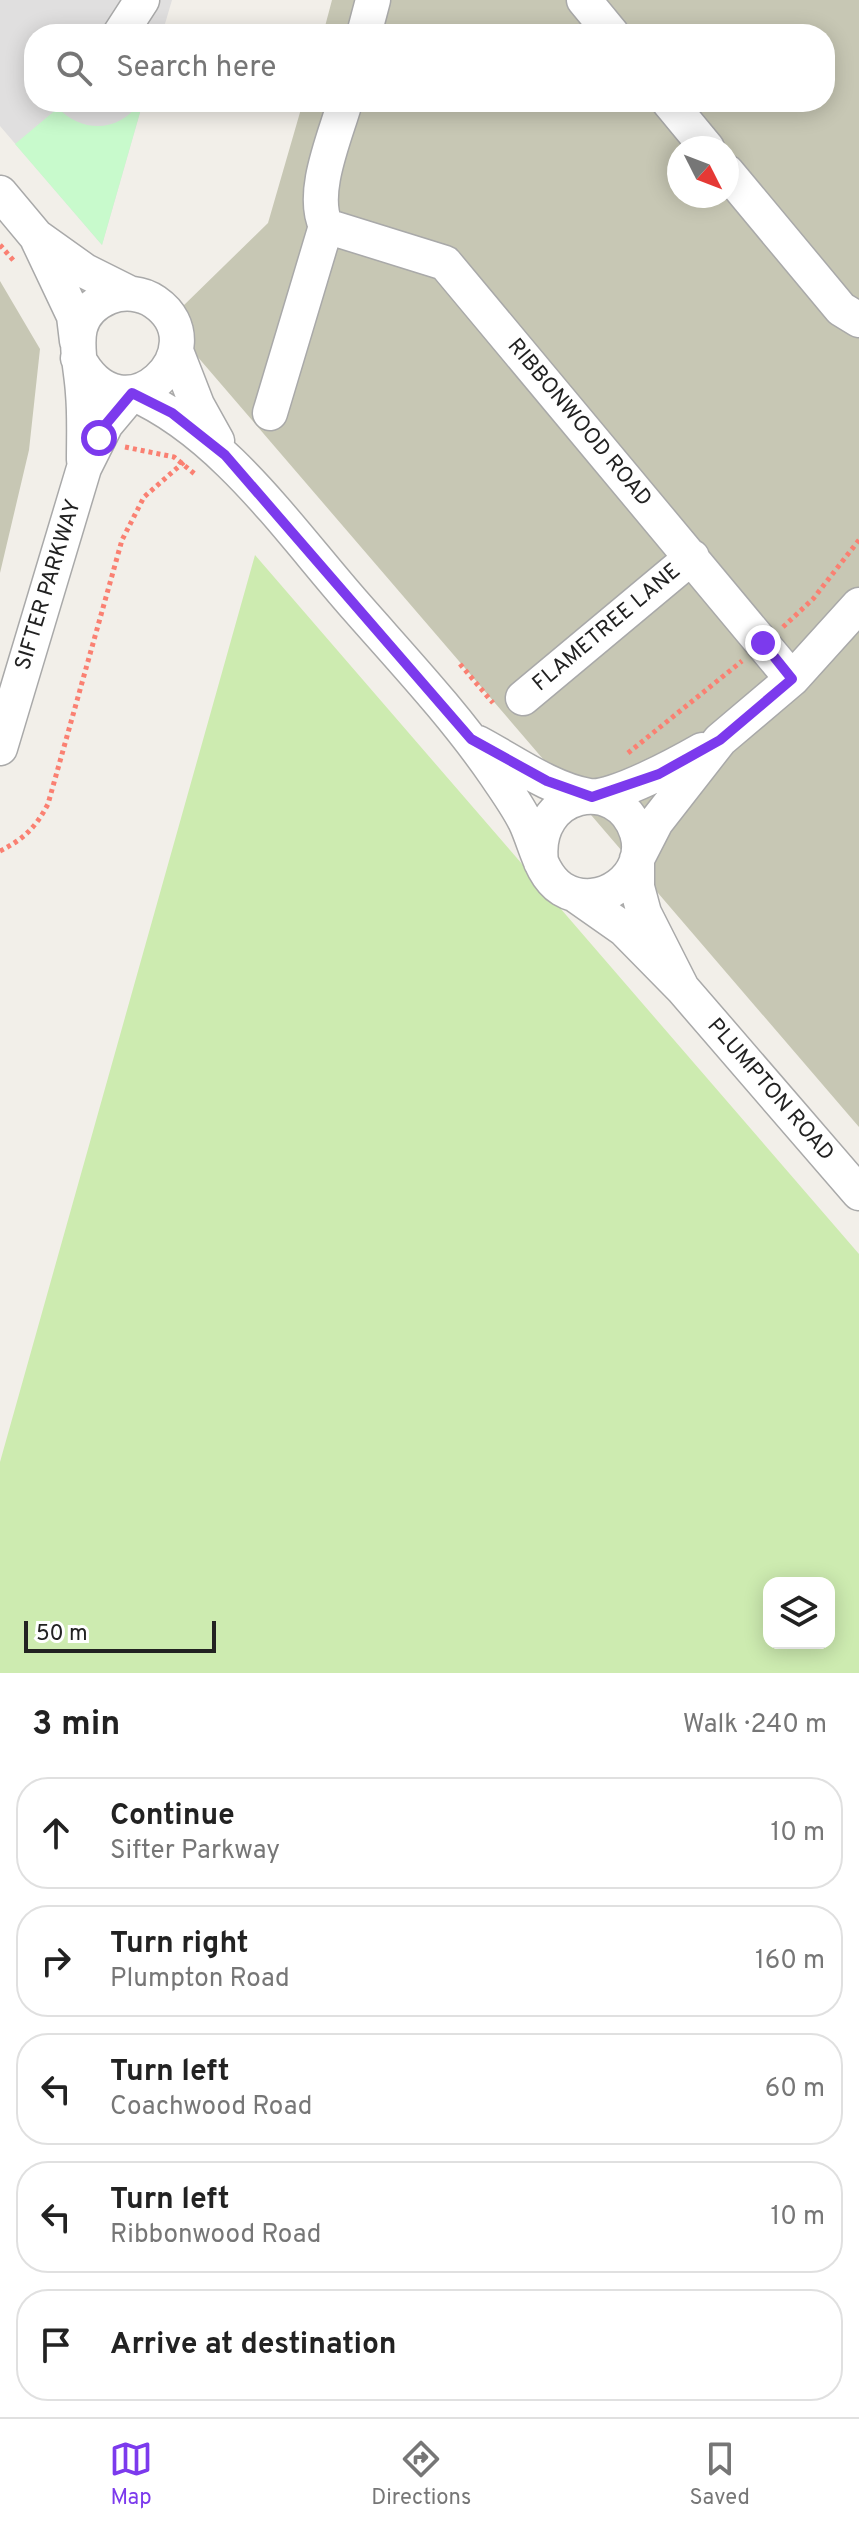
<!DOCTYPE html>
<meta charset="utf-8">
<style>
body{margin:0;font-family:Overpass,sans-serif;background:#f2f2f2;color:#222}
.controls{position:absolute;right:24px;bottom:24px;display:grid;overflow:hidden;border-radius:16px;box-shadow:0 4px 20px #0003}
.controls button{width:72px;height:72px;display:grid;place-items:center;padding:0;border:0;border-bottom:2px solid #e0e0e0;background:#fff;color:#222;font:40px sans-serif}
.compass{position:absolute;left:667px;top:136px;width:72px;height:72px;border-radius:50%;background:#fff;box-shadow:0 4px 20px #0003;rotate:132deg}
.scale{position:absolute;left:24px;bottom:20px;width:192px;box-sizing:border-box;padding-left:8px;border:4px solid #222;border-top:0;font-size:22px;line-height:28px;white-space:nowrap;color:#222;-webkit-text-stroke:6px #fff;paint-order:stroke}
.stop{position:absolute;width:24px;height:24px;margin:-18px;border:6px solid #7c3aed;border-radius:50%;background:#fff}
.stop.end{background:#7c3aed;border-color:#fff;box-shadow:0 2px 8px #0008}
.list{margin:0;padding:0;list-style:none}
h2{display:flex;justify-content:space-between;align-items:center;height:104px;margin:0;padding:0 32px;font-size:34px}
h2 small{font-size:26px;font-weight:400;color:#767676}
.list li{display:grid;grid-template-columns:52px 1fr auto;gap:24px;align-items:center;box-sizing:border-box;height:112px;margin:0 16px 16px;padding:0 16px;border:2px solid #e0e0e0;border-radius:32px}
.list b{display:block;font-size:30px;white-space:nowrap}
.list p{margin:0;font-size:26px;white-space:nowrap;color:#767676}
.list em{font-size:26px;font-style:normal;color:#767676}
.icon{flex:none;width:44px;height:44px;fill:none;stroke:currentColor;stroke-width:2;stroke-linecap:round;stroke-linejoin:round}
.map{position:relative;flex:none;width:859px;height:1673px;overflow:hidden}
.search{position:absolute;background:#fff;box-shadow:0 4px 20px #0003;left:24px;right:24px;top:24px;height:88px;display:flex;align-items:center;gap:20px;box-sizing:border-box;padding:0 28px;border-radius:32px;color:#767676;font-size:30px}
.sheet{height:744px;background:#fff}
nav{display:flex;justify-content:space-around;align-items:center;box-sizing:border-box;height:112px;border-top:2px solid #e0e0e0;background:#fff;font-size:22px;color:#767676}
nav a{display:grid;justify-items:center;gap:4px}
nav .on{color:#7c3aed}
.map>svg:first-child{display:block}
.residential{fill:#e0dfdf}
.construction{fill:#c7c7b4;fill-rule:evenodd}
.grass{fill:#cdebb0;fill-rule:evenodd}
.park{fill:#c8facc}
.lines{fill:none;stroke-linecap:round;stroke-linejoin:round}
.minor-casing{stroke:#a9a9a9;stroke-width:37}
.path{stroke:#fa8072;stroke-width:5;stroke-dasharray:4 4;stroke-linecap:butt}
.minor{stroke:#fff;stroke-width:34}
.route{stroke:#7c3aed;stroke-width:10}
.labels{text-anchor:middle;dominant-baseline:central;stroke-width:6;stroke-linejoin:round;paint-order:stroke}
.street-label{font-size:22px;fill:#222;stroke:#fff}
</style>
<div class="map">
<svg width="859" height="1673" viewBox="0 0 859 1673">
<rect width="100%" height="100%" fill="#f2efe9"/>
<!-- residential -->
<path class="residential" d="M0 0H172L162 34H34V102H143L102 245 0 126Z"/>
<!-- construction -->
<path class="construction" d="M332 0H859V1127L178 334 181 308 268 223 303 102H825V34H323ZM679 148H727V196H679Z
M0 281 40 349 29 450 0 573Z"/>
<!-- grass -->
<path class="grass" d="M255 555 859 1254V1673H0V1462ZM769 1583H829V1643H769Z"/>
<!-- park -->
<path class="park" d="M140 102H143L102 245 15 144 58 108C83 134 120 132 140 102Z"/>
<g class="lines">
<!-- minor casing -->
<g class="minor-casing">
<path id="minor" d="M584 0 612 34
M120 34 142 0
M364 34 373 0
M669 102 707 148
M727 172 841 309 859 320
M0 193 36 236 85 271 129 293
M326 226 445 263 792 679
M38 240 74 316 77 341
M176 351 197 405 217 441
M78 358C124 445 220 347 155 302 142 293 124 291 109 297 64 316 81 356 83 393 85 415 84 437 84 460
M270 413 326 226C310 193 335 137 345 102
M523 698 692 557
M478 743C512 761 550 789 589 796 612 800 681 762 702 750
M0 748 84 468 106 424 132 393C222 432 289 530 353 603 402 659 454 714 496 775 506 790 517 805 525 821 536 843 540 875 562 889 600 912 650 876 637 833 618 773 532 791 541 862
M577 896 624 929 682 988 859 1193
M682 988 644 913 637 887V859L656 822 720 740 792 679 859 605"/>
</g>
<!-- path -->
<path class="path" d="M0 245 14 261
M125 447 174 457 196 475
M783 627 813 599 859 540
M460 664 493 703
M628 753 742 661
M0 851C24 839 36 827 48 804L122 540 144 497 185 461"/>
<!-- minor -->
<use href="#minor" class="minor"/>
</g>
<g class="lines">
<!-- route -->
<path class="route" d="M99 438 106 424 132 393 172 413 225 455 471 739 547 781 592 797 659 774 720 740 792 679 763 643"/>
</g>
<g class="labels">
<!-- street labels -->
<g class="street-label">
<text transform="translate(579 423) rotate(50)">RIBBONWOOD ROAD</text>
<text transform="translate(49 585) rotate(-73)">SIFTER PARKWAY</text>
<text transform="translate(607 628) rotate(-40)">FLAMETREE LANE</text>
<text transform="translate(770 1090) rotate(49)">PLUMPTON ROAD</text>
</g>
</g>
</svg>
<div class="controls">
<button><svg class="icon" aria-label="layers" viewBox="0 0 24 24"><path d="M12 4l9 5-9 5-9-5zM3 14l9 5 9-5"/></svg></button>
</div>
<svg class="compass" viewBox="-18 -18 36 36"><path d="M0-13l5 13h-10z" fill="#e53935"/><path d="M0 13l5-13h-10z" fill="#767676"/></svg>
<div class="scale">50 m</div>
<div class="stop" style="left:99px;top:438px"></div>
<div class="stop end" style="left:763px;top:643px"></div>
<div class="search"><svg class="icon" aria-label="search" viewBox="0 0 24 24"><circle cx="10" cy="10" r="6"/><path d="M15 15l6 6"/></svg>Search here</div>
</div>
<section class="sheet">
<h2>3 min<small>Walk · 240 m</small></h2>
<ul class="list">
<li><svg class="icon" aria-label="ahead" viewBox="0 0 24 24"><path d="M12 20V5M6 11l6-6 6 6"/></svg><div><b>Continue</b><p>Sifter Parkway</p></div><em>10 m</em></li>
<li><svg class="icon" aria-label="right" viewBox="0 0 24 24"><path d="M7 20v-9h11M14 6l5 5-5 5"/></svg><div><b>Turn right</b><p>Plumpton Road</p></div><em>160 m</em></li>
<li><svg class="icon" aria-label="left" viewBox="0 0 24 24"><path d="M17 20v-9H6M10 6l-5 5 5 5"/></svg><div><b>Turn left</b><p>Coachwood Road</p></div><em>60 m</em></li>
<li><svg class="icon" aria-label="left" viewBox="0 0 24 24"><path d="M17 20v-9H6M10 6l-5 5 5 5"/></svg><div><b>Turn left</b><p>Ribbonwood Road</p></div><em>10 m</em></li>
<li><svg class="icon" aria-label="arrive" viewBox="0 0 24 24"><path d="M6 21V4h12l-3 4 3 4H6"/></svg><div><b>Arrive at destination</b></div></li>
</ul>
</section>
<nav>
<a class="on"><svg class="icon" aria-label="map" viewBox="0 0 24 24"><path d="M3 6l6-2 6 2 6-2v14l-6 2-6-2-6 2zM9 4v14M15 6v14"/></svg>Map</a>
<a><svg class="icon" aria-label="directions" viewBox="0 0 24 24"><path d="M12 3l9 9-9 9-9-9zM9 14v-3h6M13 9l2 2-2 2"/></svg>Directions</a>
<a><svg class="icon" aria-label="saved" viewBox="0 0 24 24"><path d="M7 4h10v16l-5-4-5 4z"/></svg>Saved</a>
</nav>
